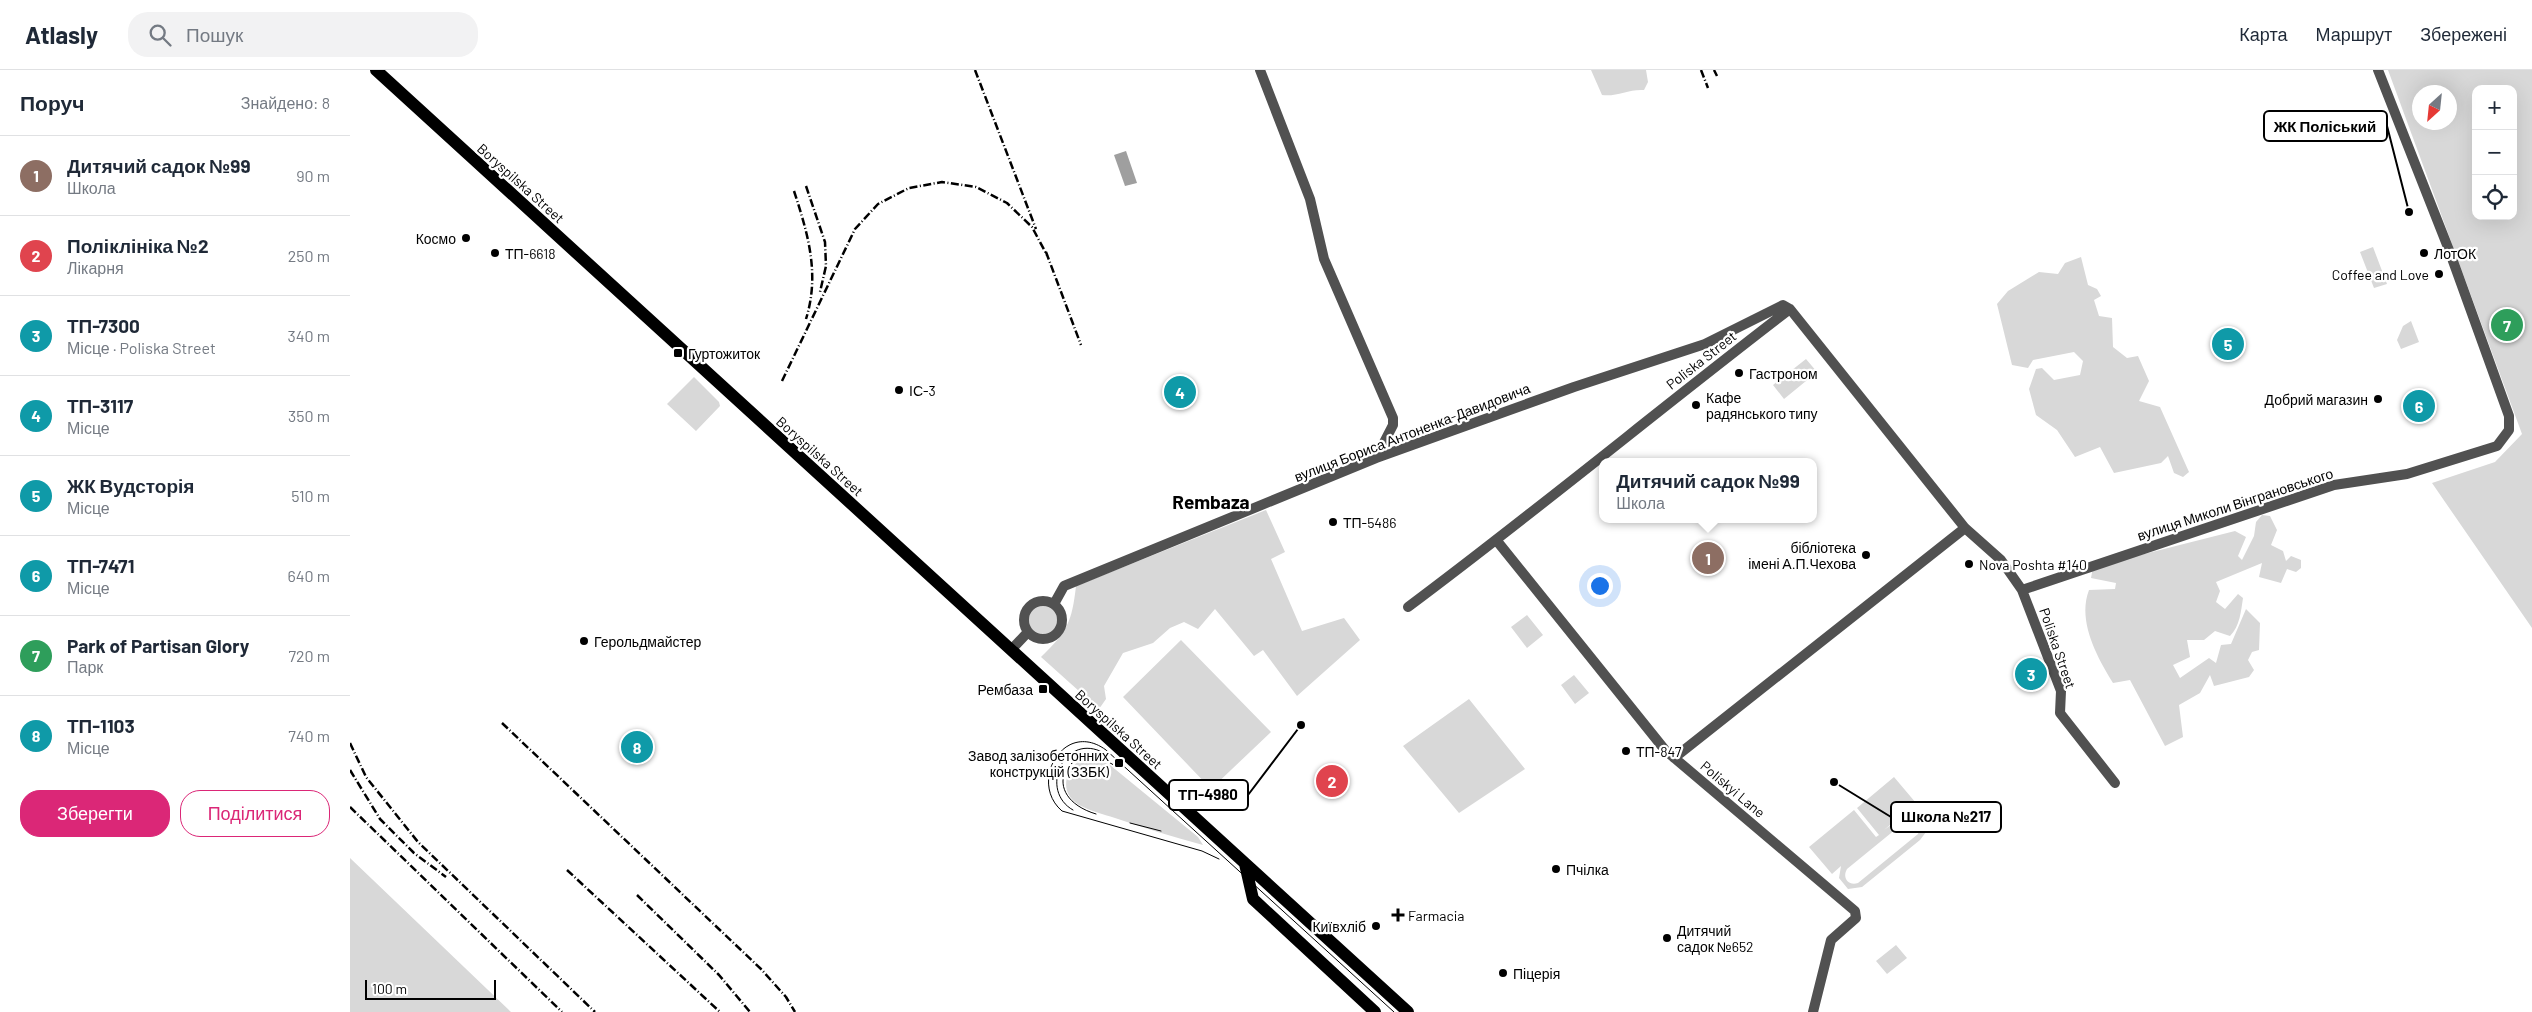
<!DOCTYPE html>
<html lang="uk">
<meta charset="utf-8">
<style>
body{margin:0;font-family:Barlow,sans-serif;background:#f2f2f3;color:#1f2937}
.controls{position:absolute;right:15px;top:15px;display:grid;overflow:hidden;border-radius:10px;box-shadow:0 5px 20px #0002}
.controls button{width:45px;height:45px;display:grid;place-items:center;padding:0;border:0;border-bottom:1px solid #e0e1e3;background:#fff;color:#1f2937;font:25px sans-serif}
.compass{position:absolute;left:2062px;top:15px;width:45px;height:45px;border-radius:50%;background:#fff;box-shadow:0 5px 20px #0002;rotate:207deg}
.scale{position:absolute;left:15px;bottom:12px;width:131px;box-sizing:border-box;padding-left:5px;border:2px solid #000;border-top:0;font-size:14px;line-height:18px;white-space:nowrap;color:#000;-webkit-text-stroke:4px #fff;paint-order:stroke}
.you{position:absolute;left:1249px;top:515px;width:18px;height:18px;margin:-12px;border:4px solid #fff;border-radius:50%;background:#1a73e8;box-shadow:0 0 0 8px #1a73e833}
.badge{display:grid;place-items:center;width:32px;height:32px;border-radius:50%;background:#db2777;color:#fff;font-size:16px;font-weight:700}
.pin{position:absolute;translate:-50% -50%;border:2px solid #fff;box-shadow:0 1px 5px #0006}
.popup{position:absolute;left:1249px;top:388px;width:218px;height:65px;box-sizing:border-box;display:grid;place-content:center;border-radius:10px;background:#fff;filter:drop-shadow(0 1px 4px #0005);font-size:16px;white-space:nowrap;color:#747a83}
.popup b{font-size:19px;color:#1f2937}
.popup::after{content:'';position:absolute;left:50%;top:100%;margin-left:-10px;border:10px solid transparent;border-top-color:#fff}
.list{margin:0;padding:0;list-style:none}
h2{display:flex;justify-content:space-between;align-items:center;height:65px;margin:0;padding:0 20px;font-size:21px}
h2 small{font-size:16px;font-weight:400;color:#747a83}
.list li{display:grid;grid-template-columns:32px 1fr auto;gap:15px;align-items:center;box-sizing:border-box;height:80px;padding:0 20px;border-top:1px solid #e0e1e3}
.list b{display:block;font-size:19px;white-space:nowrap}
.list p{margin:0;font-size:16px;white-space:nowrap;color:#747a83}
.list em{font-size:16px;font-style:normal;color:#747a83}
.actions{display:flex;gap:10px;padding:15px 20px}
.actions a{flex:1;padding:11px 0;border:1px solid #db2777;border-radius:20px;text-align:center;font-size:18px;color:#db2777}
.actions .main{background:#db2777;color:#fff}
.icon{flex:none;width:28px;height:28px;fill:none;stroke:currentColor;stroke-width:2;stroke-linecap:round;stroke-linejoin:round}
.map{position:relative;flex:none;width:2182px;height:942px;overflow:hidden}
header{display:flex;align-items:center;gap:30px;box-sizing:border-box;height:70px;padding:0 25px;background:#fff;border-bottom:1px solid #e0e1e3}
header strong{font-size:24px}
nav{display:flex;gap:28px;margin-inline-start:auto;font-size:18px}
.search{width:350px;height:45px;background:#f2f2f3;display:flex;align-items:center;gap:12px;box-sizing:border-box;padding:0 18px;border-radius:20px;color:#747a83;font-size:19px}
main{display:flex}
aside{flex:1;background:#fff}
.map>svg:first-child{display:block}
.green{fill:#d8d8d8;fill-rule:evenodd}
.water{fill:#9f9f9f}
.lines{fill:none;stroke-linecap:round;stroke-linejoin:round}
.minor{stroke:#515151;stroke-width:10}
.major{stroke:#000;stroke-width:12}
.tram{stroke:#000;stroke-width:1}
.rail{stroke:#000;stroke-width:2.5;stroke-dasharray:8 2.5 1 2.5;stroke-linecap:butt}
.poi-dot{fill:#000;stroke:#fff;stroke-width:2}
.labels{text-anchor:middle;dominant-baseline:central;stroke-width:4.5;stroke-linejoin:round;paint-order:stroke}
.street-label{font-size:14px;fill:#000;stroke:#fff}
.poi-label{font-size:14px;fill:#000;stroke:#fff;text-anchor:start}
.district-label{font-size:19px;font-weight:bold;fill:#000;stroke:#fff}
.leader{fill:none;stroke:#000;stroke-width:2}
.callout-dot{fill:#000;stroke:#fff;stroke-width:2}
.callout{fill:#fff;stroke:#000;stroke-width:2}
.callout-label{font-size:15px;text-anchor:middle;font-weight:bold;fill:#000}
</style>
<header>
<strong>Atlasly</strong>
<div class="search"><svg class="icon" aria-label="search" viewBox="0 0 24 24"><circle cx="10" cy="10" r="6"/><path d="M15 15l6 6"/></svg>Пошук</div>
<nav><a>Карта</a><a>Маршрут</a><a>Збережені</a></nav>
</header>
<main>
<aside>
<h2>Поруч<small>Знайдено: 8</small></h2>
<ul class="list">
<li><span class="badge" style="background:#8d6e63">1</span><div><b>Дитячий садок №99</b><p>Школа</p></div><em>90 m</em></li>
<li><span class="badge" style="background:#e0444e">2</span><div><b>Поліклініка №2</b><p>Лікарня</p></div><em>250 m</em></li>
<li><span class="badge" style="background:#0f9aa8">3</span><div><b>ТП-7300</b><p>Місце · Poliska Street</p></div><em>340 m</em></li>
<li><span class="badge" style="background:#0f9aa8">4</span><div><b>ТП-3117</b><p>Місце</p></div><em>350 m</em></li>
<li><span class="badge" style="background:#0f9aa8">5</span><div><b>ЖК Вудсторія</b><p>Місце</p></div><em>510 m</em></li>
<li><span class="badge" style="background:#0f9aa8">6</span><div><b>ТП-7471</b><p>Місце</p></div><em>640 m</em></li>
<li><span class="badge" style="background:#2e9e5b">7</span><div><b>Park of Partisan Glory</b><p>Парк</p></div><em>720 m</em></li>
<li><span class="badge" style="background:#0f9aa8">8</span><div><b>ТП-1103</b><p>Місце</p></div><em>740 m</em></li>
</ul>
<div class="actions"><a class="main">Зберегти</a><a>Поділитися</a></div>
</aside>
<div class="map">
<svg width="2182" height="942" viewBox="0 0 2182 942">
<rect width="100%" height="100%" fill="#fff"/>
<!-- green -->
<path class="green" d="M1241 0H1296L1298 12 1294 20C1278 19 1267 27 1252 25Z
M2038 0H2182V558L2082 413 2145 392 2172 364ZM2126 19H2163V146H2126ZM2070 22H2100V52H2070Z
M2023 177 2037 214 2024 218 2010 182Z
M1731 187 1738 215 1747 219 1751 226 1744 230 1749 246 1762 248 1763 277 1777 288 1788 286 1799 311 1789 331 1810 337 1839 402 1833 407 1824 403 1818 386 1811 393 1764 403 1750 377 1725 387 1707 360 1686 345 1679 319 1686 299 1692 298 1704 310 1730 305 1733 291 1724 282 1683 290 1678 298 1662 295 1647 234 1658 221 1689 202 1708 204 1715 193Z
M2061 251 2069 272 2051 279 2047 270 2053 256Z
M1456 289 1467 302 1434 329 1423 315Z
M344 307 369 332 370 336 346 361 317 334Z
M916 440 935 482 921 489 952 561 994 548 1010 570 947 626 913 580 904 586 865 539 848 559 834 552 820 558 803 573 773 583 754 616 756 629 749 639 691 587C717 562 722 552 726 516Z
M1912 445 1920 446 1927 460 1921 475 1933 481 1936 491 1941 486 1951 490V498L1946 502 1937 499 1931 513 1909 507 1912 493 1866 512 1870 521 1866 532 1875 539 1888 524 1893 528C1891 541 1890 556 1880 566L1865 561 1854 570H1837L1840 587 1823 595 1830 608 1859 588 1866 593 1871 575 1881 574 1896 539 1910 553 1909 580 1902 582 1898 590 1904 600 1899 607 1864 616 1860 605 1850 623 1829 635 1833 667 1815 676 1780 610 1763 613C1747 587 1727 551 1739 520L1765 519 1766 513 1741 508 1743 497 1885 461 1896 467 1888 486 1892 490 1904 466 1906 452Z
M679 550a14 14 0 1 1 28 0a14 14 0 1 1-28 0Z
M1177 545 1193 565 1177 578 1161 557Z
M831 570 921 662 861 719 773 627Z
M1224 605 1239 623 1225 634 1211 615Z
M1119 629 1175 699 1109 743 1053 676Z
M732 689 749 690 760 695 848 767 853 775C823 767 794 758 765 748 753 744 740 741 729 735 709 723 714 700 732 689Z
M1544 707 1566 733 1534 760 1552 747 1560 743 1573 749 1576 762 1570 770 1512 817 1498 819 1489 808 1491 796 1482 804 1459 777 1504 740 1526 767 1529 765 1507 738ZM1563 749 1570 755 1568 764 1508 813C1498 816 1492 808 1497 799L1557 750Z
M0 788 161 942H0Z
M1546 875 1557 888 1537 904 1526 891Z"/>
<!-- water -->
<path class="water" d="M776 81 787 113 775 116 764 85Z"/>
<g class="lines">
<!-- minor -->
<path class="minor" d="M910 0 960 129 974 189 1043 348V355L1026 388
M1147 471 1315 680 1505 841 1506 848 1481 870 1463 942
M1672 520 1984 415 2057 404 2147 376 2159 360V346L2099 180 2028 0
M674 550a19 19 0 1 1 38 0a19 19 0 1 1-38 0Z
M704 534 714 516 1026 388 1224 317 1355 274 1433 235 1440 239 1615 458 1651 490 1672 520 1711 621 1710 643 1765 713
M1058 537C1188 440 1312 337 1440 239
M661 580 678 562
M1324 688 1615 458"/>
<!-- major -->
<path class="major" d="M26 0 1058 942
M895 794 903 829 1025 942"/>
<!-- tram -->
<path class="tram" d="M723 740C689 721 713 665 750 681
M746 744C683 725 721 662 768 698
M780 753 811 761
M869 789 852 781 712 741C678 712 714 649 756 680L1044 942"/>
<!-- rail -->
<path class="rail" d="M625 0 686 159
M1351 0 1358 18
M1364 0 1367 6
M456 116 475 172 476 196 470 222
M444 121C458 164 470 204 456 249
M696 182 731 275
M432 311 505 159 528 134 559 118 592 112 626 117 657 133 682 157 698 187
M152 653 411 899 436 927 445 942
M0 673 16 707 68 772 245 942
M0 700 30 749 64 783 96 807
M0 737 212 942
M217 800 370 942
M287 825 369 905 400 942"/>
</g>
<!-- markers -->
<g class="poi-dot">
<circle cx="116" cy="168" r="5"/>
<circle cx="145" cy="183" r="5"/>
<circle cx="2074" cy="183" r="5"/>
<circle cx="2089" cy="204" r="5"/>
<rect x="323" y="278" width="10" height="10" rx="2.5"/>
<circle cx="1389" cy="303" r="5"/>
<circle cx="549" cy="320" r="5"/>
<circle cx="2028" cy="329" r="5"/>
<circle cx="1346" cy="335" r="5"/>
<circle cx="983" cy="452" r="5"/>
<circle cx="1516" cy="485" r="5"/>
<circle cx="1619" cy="494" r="5"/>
<circle cx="234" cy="571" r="5"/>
<rect x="688" y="614" width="10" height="10" rx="2.5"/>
<circle cx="1276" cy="681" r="5"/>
<rect x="764" y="688" width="10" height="10" rx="2.5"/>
<circle cx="1206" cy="799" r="5"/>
<path d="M1045.5 837.5h5v5h5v5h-5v5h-5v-5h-5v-5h5z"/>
<circle cx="1026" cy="856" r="5"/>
<circle cx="1317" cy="868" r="5"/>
<circle cx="1153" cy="903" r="5"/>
</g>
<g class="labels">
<!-- street labels -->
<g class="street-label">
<text transform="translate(171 113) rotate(42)">Boryspilska Street</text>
<text transform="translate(1351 290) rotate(-38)">Poliska Street</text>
<text transform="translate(1062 362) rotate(-21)">вулиця Бориса Антоненка-Давидовича</text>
<text transform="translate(470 386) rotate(42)">Boryspilska Street</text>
<text transform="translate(1885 434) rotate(-18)">вулиця Миколи Вінграновського</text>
<text transform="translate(1708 578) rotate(71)">Poliska Street</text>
<text transform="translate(769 659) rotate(42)">Boryspilska Street</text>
<text transform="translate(1383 719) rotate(40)">Poliskyi Lane</text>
</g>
<!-- poi labels -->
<g class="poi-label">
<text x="106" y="168" text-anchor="end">Космо</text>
<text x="155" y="183">ТП-6618</text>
<text x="2084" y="183">ЛотОК</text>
<text x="2079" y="204" text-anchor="end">Coffee and Love</text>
<text x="338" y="283">Гуртожиток</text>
<text x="1399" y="303">Гастроном</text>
<text x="559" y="320">ІС-3</text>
<text x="1356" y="327">Кафе<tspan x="1356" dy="16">радянського типу</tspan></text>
<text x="2018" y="329" text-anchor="end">Добрий магазин</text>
<text x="993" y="452">ТП-5486</text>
<text x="1506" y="477" text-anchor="end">бібліотека<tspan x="1506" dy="16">імені А.П.Чехова</tspan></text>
<text x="1629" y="494">Nova Poshta #140</text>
<text x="244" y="571">Герольдмайстер</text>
<text x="683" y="619" text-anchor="end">Рембаза</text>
<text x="1286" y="681">ТП-847</text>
<text x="759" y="685" text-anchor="end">Завод залізобетонних<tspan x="759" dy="16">конструкцій (ЗЗБК)</tspan></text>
<text x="1216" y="799">Пчілка</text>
<text x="1058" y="845">Farmacia</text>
<text x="1016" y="856" text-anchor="end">Київхліб</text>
<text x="1327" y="860">Дитячий<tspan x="1327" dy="16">садок №652</tspan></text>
<text x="1163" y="903">Піцерія</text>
</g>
<!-- district labels -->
<g class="district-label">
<text x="861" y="431">Rembaza</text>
</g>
</g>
<!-- callouts -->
<path class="leader" d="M2059 142L2037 56M951 655L898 725M1484 712L1541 747"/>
<g class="callout-dot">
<circle cx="2059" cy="142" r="5"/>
<circle cx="951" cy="655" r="5"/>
<circle cx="1484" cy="712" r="5"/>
</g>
<g class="callout">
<rect x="1914" y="41" width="123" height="30" rx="5"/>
<rect x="819" y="710" width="79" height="30" rx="5"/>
<rect x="1541" y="732" width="110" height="30" rx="5"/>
</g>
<g class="callout-label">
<text x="1975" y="62">ЖК Поліський</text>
<text x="858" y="730">ТП-4980</text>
<text x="1596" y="752">Школа №217</text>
</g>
</svg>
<div class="controls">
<button>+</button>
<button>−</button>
<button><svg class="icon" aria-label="locate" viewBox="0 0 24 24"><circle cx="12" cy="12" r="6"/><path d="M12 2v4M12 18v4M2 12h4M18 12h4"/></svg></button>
</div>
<svg class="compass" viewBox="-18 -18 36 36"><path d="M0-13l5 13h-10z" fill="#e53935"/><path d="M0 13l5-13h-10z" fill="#747a83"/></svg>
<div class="scale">100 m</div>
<div class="you"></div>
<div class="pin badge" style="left:1358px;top:488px;background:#8d6e63">1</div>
<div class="popup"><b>Дитячий садок №99</b>Школа</div>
<div class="pin badge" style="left:982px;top:711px;background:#e0444e">2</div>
<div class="pin badge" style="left:1681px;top:604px;background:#0f9aa8">3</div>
<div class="pin badge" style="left:830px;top:322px;background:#0f9aa8">4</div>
<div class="pin badge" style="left:1878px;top:274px;background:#0f9aa8">5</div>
<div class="pin badge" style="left:2069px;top:336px;background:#0f9aa8">6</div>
<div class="pin badge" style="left:2157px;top:255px;background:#2e9e5b">7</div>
<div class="pin badge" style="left:287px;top:677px;background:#0f9aa8">8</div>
</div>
</main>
